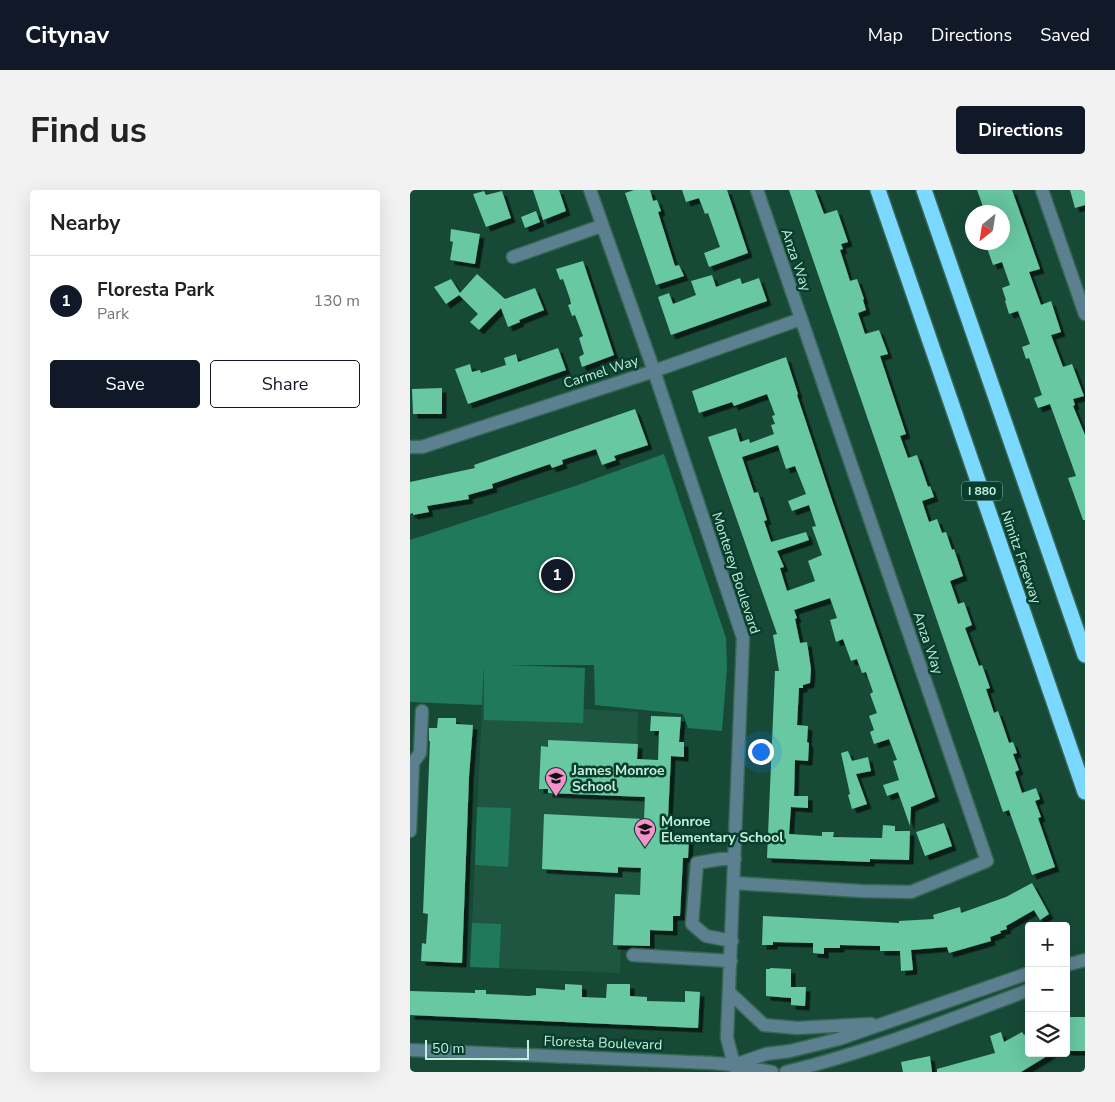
<!DOCTYPE html>
<meta charset="utf-8">
<style>
body{margin:0;font-family:"Nunito Sans",sans-serif;background:#f2f2f2;color:#222}
.controls{position:absolute;right:15px;bottom:15px;display:grid;overflow:hidden;border-radius:5px;box-shadow:0 5px 20px #0002}
.controls button{width:45px;height:45px;display:grid;place-items:center;padding:0;border:0;border-bottom:1px solid #e0e0e0;background:#fff;color:#222;font:25px sans-serif}
.compass{position:absolute;left:555px;top:15px;width:45px;height:45px;border-radius:50%;background:#fff;box-shadow:0 5px 20px #0002;rotate:210deg}
.scale{position:absolute;left:15px;bottom:12px;width:104px;box-sizing:border-box;padding-left:5px;border:2px solid #c5f0dd;border-top:0;font-size:14px;line-height:18px;white-space:nowrap;color:#c5f0dd;-webkit-text-stroke:4px #083e2d;paint-order:stroke}
.you{position:absolute;left:350px;top:561px;width:18px;height:18px;margin:-12px;border:4px solid #fff;border-radius:50%;background:#1a73e8;box-shadow:0 0 0 8px #1a73e833}
.badge{display:grid;place-items:center;width:32px;height:32px;border-radius:50%;background:#111827;color:#fff;font-size:16px;font-weight:700}
.pin{position:absolute;translate:-50% -50%;border:2px solid #fff;box-shadow:0 1px 5px #0006}
.list{margin:0;padding:0;list-style:none}
h2{display:flex;justify-content:space-between;align-items:center;height:65px;margin:0;padding:0 20px;font-size:21px}
h2 small{font-size:16px;font-weight:400;color:#767676}
.list li{display:grid;grid-template-columns:32px 1fr auto;gap:15px;align-items:center;box-sizing:border-box;height:90px;padding:0 20px;border-top:1px solid #e0e0e0}
.list b{display:block;font-size:19px;white-space:nowrap}
.list p{margin:0;font-size:16px;white-space:nowrap;color:#767676}
.list em{font-size:16px;font-style:normal;color:#767676}
.actions{display:flex;gap:10px;padding:15px 20px}
.actions a{flex:1;padding:11px 0;border:1px solid #111827;border-radius:5px;text-align:center;font-size:18px;color:#111827}
.actions .main{background:#111827;color:#fff}
.icon{flex:none;width:28px;height:28px;fill:none;stroke:currentColor;stroke-width:2;stroke-linecap:round;stroke-linejoin:round}
.map{position:relative;flex:none;width:675px;height:882px;overflow:hidden;border-radius:5px}
header{display:flex;align-items:center;gap:30px;box-sizing:border-box;height:70px;padding:0 25px;background:#111827;color:#fff}
header strong{font-size:24px}
nav{display:flex;gap:28px;margin-inline-start:auto;font-size:18px}
.intro{display:flex;align-items:center;justify-content:space-between;box-sizing:border-box;height:120px;padding:0 30px}
h1{margin:0;font-size:35px}
.button{padding:12px 22px;border-radius:5px;background:#111827;color:#fff;font-size:18px;font-weight:700}
main{display:flex;gap:30px;padding:0 30px}
aside{flex:1;background:#fff;border-radius:5px;box-shadow:0 5px 20px #0002}
.map>svg:first-child{display:block}
.built{fill:#1e5642}
.green{fill:#20795b}
.building{fill:#67c8a2;fill-rule:evenodd;filter:url(#shadow)}
.lines{fill:none;stroke-linecap:round;stroke-linejoin:round}
.minor-casing{stroke:#366755;stroke-width:15}
.highway-casing{stroke:#366755;stroke-width:18}
.minor{stroke:#5c808f;stroke-width:12}
.highway{stroke:#7bd9ff;stroke-width:15}
.labels{text-anchor:middle;dominant-baseline:central;stroke-width:5;stroke-linejoin:round;paint-order:stroke}
.shield{fill:#083e2d;stroke:#8cbba8;stroke-width:1}
.shield-label{font-size:12px;font-weight:bold;fill:#c5f0dd}
.street-label{font-size:14px;fill:#c5f0dd;stroke:#083e2d}
.poi-label{font-size:14px;font-weight:bold;fill:#c5f0dd;stroke:#083e2d;text-anchor:start}
</style>
<header>
<strong>Citynav</strong>
<nav><a>Map</a><a>Directions</a><a>Saved</a></nav>
</header>
<div class="intro"><h1>Find us</h1><a class="button">Directions</a></div>
<main>
<aside>
<h2>Nearby<small></small></h2>
<ul class="list">
<li><span class="badge">1</span><div><b>Floresta Park</b><p>Park</p></div><em>130 m</em></li>
</ul>
<div class="actions"><a class="main">Save</a><a>Share</a></div>
</aside>
<div class="map">
<svg width="675" height="882" viewBox="0 0 675 882">
<defs>
<filter id="shadow"><feDropShadow dx="4.5" dy="4.5" stdDeviation="0" flood-color="#0009"/></filter>
</defs>
<rect width="100%" height="100%" fill="#174937"/>
<!-- built -->
<path class="built" d="M74 475 175 478 173 519 228 522 227 569 261 571 257 648 279 649 278 668H273L270 726H263V741L241 740 240 756 211 755 210 783 60 777Z"/>
<!-- green -->
<path class="green" d="M254 264 316 448 317 477 312 541 278 538 273 524 185 515 184 475H99L175 478 173 533 74 530V475L72 515 0 512V350L165 296Z
M67 617 101 618 98 677 65 675Z
M62 733 91 734 89 778 60 777Z"/>
<!-- building -->
<path class="building" d="M123 0H149L156 21 133 30Z
M224 0H240L243 11 247 10 251 21 248 22 265 76 269 75 274 86 246 95 215 3Z
M272 0H317L338 63 299 77 294 63 310 57 298 23 295 24 289 8 276 12Z
M379 0H405L414 24 427 20 438 52 431 54 433 59 430 60 440 91 447 89 454 109 453 110 456 120 448 123 455 144 469 140 478 164 470 166 496 244 490 246 498 268 507 265 518 297 520 296 524 307 512 311 519 332 527 329 532 343 536 342 542 360 544 359 553 386 540 391 548 414 554 412 562 435 555 438 569 476 572 475 580 498 576 499 584 523 588 521 599 553 603 552 607 563 603 564 609 580 605 582 612 603 626 598 630 609 625 611 631 627 628 628 645 677 622 685 599 620 593 622Z
M567 0H602L630 79 619 82 631 115 641 111 651 142 641 145 653 177 662 174 674 206 663 209 665 215 663 216 675 245V330H673L658 288 666 286 640 214 628 218 624 208 632 205 619 168 616 169 612 157 620 154 608 121 599 124 595 111 596 110 592 98 600 95 592 72 583 75 577 58 586 55 585 52H592V22H575Z
M660 0H675V15L665 18Z
M74 1 76 5 92 1 101 28 76 37 63 4Z
M126 21 130 32 115 38 111 27Z
M41 39 70 44 65 74 40 70 43 52 40 51Z
M173 71 204 165 172 177 169 167 174 164 169 148 173 146 165 125 162 126 158 115 161 114 160 109 153 89 150 90 146 79Z
M67 84 95 109 125 98 134 120 109 130 110 132 98 137 91 118 69 140 60 132 68 124 49 105 36 114 24 97 41 89 50 103Z
M302 85 306 97 330 88 332 94 349 88 357 111 261 145 248 107 259 103 263 114 286 105 281 91Z
M148 158 156 180 58 214 45 179 60 174 62 182 70 180 71 183 96 175 94 168 106 164 108 172Z
M376 167 388 204 387 205 423 313 525 607 501 617 500 636 488 602 477 606 473 595 489 590 483 571 487 570 479 549 464 554 460 542 464 540 459 526 467 523 460 504 463 502 456 482 452 483 447 469 441 471 433 449 426 452 420 430 427 428 420 408 384 420 387 428 385 429 390 453 397 452 401 479 400 493 393 495V498H389L387 535 398 536 397 552 399 553 398 571 385 570 384 606H398V618L381 617 379 644 412 646V642H424L423 647 472 648 473 635 485 636V641H500L499 670 460 669V672L357 668 365 481H369L363 445 367 444 298 247 326 238 330 252 339 249 340 253 364 244 361 235 365 234 362 226 365 225 357 204 324 216 322 212 289 223 282 201ZM368 255 376 279 385 276 396 304 378 311 382 321 399 315 406 336 402 337 412 365 398 371 405 391 377 401 370 378 374 377 367 361 399 350 396 342 361 352 354 331 357 330 348 302 344 303 332 267Z
M32 198V224H3L2 199Z
M225 219 238 255 204 266 206 270 192 275 186 259 152 270 153 274 142 278 140 274 82 294 83 298 58 305 59 309 17 316 19 322 3 325V323L0 324V292L65 278 64 275Z
M241 526 271 527 269 552H274V567L261 566 257 648 279 649 278 668H273L270 726H263V741L240 740V756L203 755 205 704 230 705 231 678 208 677V683L132 679 134 624 234 629 235 607 138 603V599H129L131 556 138 557V550L228 554 227 569 248 570 249 541H240Z
M28 528H46V534L63 535 59 587 52 773 11 771 12 753 16 754 18 724 13 723 20 551H19V538H27Z
M438 561 442 571 458 567 461 581 446 584 457 614 442 619 438 605 440 604 431 563Z
M534 633 542 656 515 666 506 642Z
M622 693 639 724 630 730 624 720 596 736 597 739 590 741 591 743 580 747 581 751 539 763 537 757 501 760 503 780 491 781 490 761H470V756L430 755V758H414V764L403 763V753L363 752V755H352L353 726 489 733V731L524 729 523 725 550 717 551 723 596 707Z
M360 778 381 779V797H396L395 816 381 815V808L356 806V779H360Z
M155 794 172 795V807L196 808 197 794H220V806L237 807V811L275 812V801L290 802 288 838 0 825V801L65 803V800H76V804L119 806 126 805V798L155 800Z
M656 827H675V861H656Z
M591 842 594 852 612 842 614 845 619 842V863H642L611 882H527V879L585 863 580 846Z
M520 866 522 882H493L491 872Z"/>
<g class="lines">
<!-- minor casing -->
<g class="minor-casing">
<path id="minor" d="M180 0 244 181 333 448 317 848 326 882
M632 0 675 124
M103 67 191 36
M0 257H12L244 181 391 129
M0 641 3 573 10 563 12 521
M324 693 451 701 501 702 577 671 347 0
M322 751 296 746 282 734 287 673 311 669H325
M223 765 321 771
M656 775 675 770
M320 803 354 835 387 838 461 834
M0 860 302 873 325 875 362 882
M327 874 356 864 380 861 429 849 619 783
M376 882C459 862 539 830 619 800"/>
</g>
<!-- highway casing -->
<g class="highway-casing">
<path id="highway" d="M468 0 675 602
M514 0 675 465"/>
</g>
<!-- minor -->
<use href="#minor" class="minor"/>
<!-- highway -->
<use href="#highway" class="highway"/>
</g>
<!-- icons -->
<defs>
<g id="school-pin" transform="scale(1.125)"><path d="M0 17L-7.5 6A9.5 9.5 0 1 1 7.5 6Z" fill="#f890cb" stroke="#083e2d"/><path d="M0-5L7-2L0 1L-7-2ZM-4 1L0 2.5L4 1V4Q0 6-4 4Z" fill="#111"/></g>
</defs>
<g fill-rule="evenodd">
<use href="#school-pin" x="146" y="588"/>
<use href="#school-pin" x="235" y="639"/>
</g>
<g class="labels">
<!-- shield labels -->
<rect class="shield" x="552" y="291.5" width="40" height="19" rx="4"/>
<g class="shield-label">
<text x="572" y="301">I 880</text>
</g>
<!-- street labels -->
<g class="street-label">
<text transform="translate(386 70) rotate(71)">Anza Way</text>
<text transform="translate(191 182) rotate(-18)">Carmel Way</text>
<text transform="translate(611 367) rotate(71)">Nimitz Freeway</text>
<text transform="translate(326 383) rotate(72)">Monterey Boulevard</text>
<text transform="translate(518 453) rotate(71)">Anza Way</text>
<text transform="translate(193 853) rotate(2)">Floresta Boulevard</text>
</g>
<!-- poi labels -->
<g class="poi-label">
<text x="162" y="580">James Monroe<tspan x="162" dy="16">School</tspan></text>
<text x="251" y="631">Monroe<tspan x="251" dy="16">Elementary School</tspan></text>
</g>
</g>
</svg>
<div class="controls">
<button>+</button>
<button>−</button>
<button><svg class="icon" aria-label="layers" viewBox="0 0 24 24"><path d="M12 4l9 5-9 5-9-5zM3 14l9 5 9-5"/></svg></button>
</div>
<svg class="compass" viewBox="-18 -18 36 36"><path d="M0-13l5 13h-10z" fill="#e53935"/><path d="M0 13l5-13h-10z" fill="#767676"/></svg>
<div class="scale">50 m</div>
<div class="you"></div>
<div class="pin badge" style="left:147px;top:385px">1</div>
</div>
</main>
